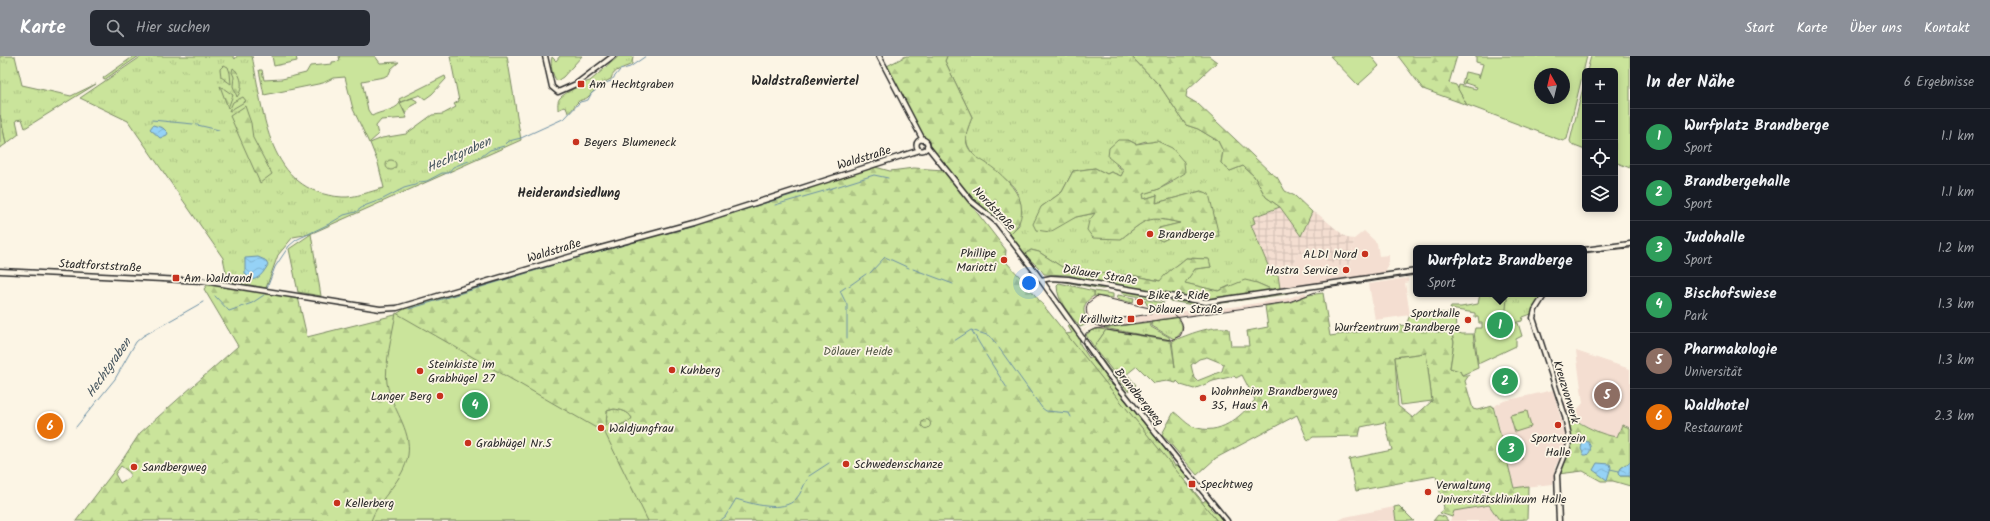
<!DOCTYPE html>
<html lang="de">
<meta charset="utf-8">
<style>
body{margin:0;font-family:Kalam,sans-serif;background:#242831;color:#f1f3f6}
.controls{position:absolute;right:12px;top:12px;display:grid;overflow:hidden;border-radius:6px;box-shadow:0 2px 10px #0003}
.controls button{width:36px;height:36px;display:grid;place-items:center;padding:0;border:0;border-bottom:1px solid #363941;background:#171b24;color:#f1f3f6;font:20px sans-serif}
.compass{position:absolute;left:1534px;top:12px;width:36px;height:36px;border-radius:50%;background:#171b24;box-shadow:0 2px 10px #0003;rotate:352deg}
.you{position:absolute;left:1029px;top:227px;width:14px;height:14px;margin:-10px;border:3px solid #fff;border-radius:50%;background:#1a73e8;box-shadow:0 0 0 6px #1a73e833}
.badge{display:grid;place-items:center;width:26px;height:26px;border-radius:50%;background:#8c9099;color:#fff;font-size:13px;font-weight:700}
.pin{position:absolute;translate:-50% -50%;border:2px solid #fff;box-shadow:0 1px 4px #0006}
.popup{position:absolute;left:1413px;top:189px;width:174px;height:52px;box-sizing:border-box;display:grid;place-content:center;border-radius:6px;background:#171b24;filter:drop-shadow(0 1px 3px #0005);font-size:13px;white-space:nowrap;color:#9ea1a6}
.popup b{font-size:15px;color:#f1f3f6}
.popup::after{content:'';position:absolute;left:50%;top:100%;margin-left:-8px;border:8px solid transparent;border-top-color:#171b24}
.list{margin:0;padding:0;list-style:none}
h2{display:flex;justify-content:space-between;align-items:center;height:52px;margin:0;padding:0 16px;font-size:17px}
h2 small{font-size:13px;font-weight:400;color:#9ea1a6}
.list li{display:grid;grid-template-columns:26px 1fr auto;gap:12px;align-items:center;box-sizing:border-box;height:56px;padding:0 16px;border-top:1px solid #363941}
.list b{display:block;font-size:15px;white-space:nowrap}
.list p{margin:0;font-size:13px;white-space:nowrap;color:#9ea1a6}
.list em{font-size:13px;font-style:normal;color:#9ea1a6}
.icon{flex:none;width:22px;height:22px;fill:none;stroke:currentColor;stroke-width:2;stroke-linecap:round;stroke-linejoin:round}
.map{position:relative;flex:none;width:1630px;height:465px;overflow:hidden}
header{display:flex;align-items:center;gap:24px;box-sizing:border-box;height:56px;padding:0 20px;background:#8c9099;color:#fff}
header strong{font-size:19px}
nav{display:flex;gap:22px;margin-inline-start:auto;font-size:14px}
.search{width:280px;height:36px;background:#242831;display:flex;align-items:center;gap:10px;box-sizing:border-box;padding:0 14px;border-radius:6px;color:#9ea1a6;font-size:15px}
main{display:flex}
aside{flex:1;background:#171b24}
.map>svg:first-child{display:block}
.built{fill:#f4ded1;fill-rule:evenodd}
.industrial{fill:url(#industrial-grid)}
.grass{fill:url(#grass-tufts);stroke:#7a8863;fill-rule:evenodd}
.forest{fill:url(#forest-firs);stroke:#7a8863;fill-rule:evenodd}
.cemetery{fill:url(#cemetery-stones);stroke:#7a8863}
.green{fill:#cae49b;stroke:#7a8863;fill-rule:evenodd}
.water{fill:url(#water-waves);stroke:#6b8fa5}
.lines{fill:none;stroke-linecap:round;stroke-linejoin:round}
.stream{stroke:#6b8fa5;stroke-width:1}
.secondary-casing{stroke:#2b2b2b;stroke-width:7}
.secondary{stroke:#fcf5e5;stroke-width:4}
.tram{stroke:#2b2b2b;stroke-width:1}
.poi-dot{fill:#c8321e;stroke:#fcf5e5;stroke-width:1.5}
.labels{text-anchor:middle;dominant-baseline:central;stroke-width:3.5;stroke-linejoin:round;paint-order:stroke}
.poi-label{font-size:12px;fill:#2b2b2b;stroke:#fcf5e5;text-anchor:start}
.street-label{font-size:12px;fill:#2b2b2b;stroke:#fcf5e5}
.park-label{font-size:12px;fill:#535947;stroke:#fcf5e5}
.neighbourhood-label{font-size:13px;font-weight:bold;fill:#2b2b2b;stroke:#fcf5e5}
.water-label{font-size:13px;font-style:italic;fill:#46555e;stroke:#fcf5e5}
</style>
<header>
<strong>Karte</strong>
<div class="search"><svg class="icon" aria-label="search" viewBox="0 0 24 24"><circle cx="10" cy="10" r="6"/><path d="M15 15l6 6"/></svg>Hier suchen</div>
<nav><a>Start</a><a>Karte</a><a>Über uns</a><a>Kontakt</a></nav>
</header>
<main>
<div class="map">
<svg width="1630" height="465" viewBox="0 0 1630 465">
<defs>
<pattern id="industrial-grid" width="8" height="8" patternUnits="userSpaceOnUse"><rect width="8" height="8" fill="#f4ded1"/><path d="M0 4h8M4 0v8" fill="none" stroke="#d1bfb4"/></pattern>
<pattern id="grass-tufts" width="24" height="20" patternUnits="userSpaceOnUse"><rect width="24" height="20" fill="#cae49b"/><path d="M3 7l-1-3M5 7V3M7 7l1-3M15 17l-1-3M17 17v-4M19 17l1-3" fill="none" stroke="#aec486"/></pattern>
<pattern id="forest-firs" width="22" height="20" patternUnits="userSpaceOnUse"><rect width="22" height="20" fill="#cae49b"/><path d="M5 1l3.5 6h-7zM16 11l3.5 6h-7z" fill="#aec486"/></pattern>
<pattern id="cemetery-stones" width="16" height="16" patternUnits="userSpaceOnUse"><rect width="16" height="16" fill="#cae49b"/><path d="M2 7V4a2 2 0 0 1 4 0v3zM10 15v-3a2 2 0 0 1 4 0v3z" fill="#aec486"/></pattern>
<pattern id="water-waves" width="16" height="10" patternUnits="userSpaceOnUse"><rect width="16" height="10" fill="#95d2f6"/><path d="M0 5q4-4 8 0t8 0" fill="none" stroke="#81b4d3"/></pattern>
</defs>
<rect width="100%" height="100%" fill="#fcf5e5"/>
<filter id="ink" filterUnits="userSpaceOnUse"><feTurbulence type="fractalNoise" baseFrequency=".025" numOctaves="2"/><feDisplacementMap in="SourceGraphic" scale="8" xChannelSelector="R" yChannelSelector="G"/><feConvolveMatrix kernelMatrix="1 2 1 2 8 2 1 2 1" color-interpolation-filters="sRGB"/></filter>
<g filter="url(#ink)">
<!-- built -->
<path class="built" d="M1364 175 1377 187 1379 200 1389 199V205L1385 219 1280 234 1276 210 1295 207 1294 198 1313 195 1323 196 1351 208 1354 183Z
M1408 222V226L1405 227 1410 259 1375 264 1369 228Z
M1305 236 1308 240 1291 246 1179 261 1183 268V275L1181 280 1172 285 1105 274H1092L1086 279 1091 273 1099 271 1095 270 1087 272 1083 275 1082 274 1093 269 1087 262 1085 251 1090 243 1098 239 1173 256 1232 251 1289 242ZM1101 241 1167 257H1154L1115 263 1096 268 1091 264 1087 253 1090 245ZM1177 261V281L1170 284 1105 272Z
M1576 295 1630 313V372L1622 369 1617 381 1609 380 1592 373 1571 361 1583 347Z
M1553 334 1568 388 1555 411 1553 428 1514 432 1494 350 1504 345Z
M1489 449 1500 465H1450L1454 455Z
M1394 451 1396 465H1337L1345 461Z"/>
<!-- industrial -->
<path class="industrial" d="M1280 151 1301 180 1312 156 1318 158 1347 182 1354 183 1351 208 1341 210 1327 206 1323 196 1313 195 1294 198 1295 207 1276 210 1278 219 1272 220 1251 169 1252 161Z
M1563 345 1575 351 1572 355 1566 357Z"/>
<!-- grass -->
<path class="grass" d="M0 0H15L22 29 71 40 96 28 25 72 22 63 16 64 19 78 6 88 0 59Z
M134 0H139L104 24 103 22Z
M142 0H233L235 3 237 0H252C264 57 267 136 342 141 355 142 371 135 384 132L378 107 370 87 382 82 406 78 432 59 443 58 456 51 454 48 459 45 450 0H507L521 84 310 178 293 181 278 199 266 232 228 225 223 202 128 65 80 42Z
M619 0H633L632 8C625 12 613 13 611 23 601 27 595 34 588 41 585 44 580 43 577 47 573 51 573 54 568 57L566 50 558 54C558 50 557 45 560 42 563 38 586 25 590 25Z
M947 0H1131L1160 30 1186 69 1198 73 1218 85 1223 95 1221 107 1230 115 1243 110 1254 120 1266 141 1280 151 1253 161 1255 167 1251 169 1272 219H1278L1280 232 1273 234 1257 227 1229 230 1218 235 1184 227 1195 213 1211 211 1208 203 1186 202C1176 211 1168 214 1161 225L1131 219H1112L1062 211 1039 196 1031 194 1025 198 1010 178 1019 169C1019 161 1022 146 1018 138 1009 117 966 106 966 81 966 75 970 67 972 61L945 5ZM1128 84 1136 88 1146 85 1173 126 1159 133 1142 138 1144 143 1157 139 1156 147 1201 135 1219 180H1172L1162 185 1159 172 1181 167C1145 160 1149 161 1121 183L1096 157 1076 161 1064 166 1041 151 1062 136 1073 115 1095 112 1107 118 1111 116 1121 120 1124 115 1116 109Z
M311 178 321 240 298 236 289 193Z
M1056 223 1109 232 1102 233 1060 225H1049Z
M1119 234 1166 242V245L1124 238Z
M1094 235 1113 238V242L1094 240Z
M1287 236V238L1235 245 1237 243Z
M1501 238H1542L1531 258 1523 261 1522 265 1513 267 1504 263 1507 242Z
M1118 239 1134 242 1133 247 1117 243Z
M1136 242 1164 247 1156 250 1147 249 1146 246Z
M1172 244 1202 248 1229 245 1230 246 1199 250 1170 245Z
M1177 261C1184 268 1184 277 1174 283L1152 270 1151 265Z
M1150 266 1151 271 1169 281 1170 284 1104 272Z
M1069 267 1079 281 1080 288 1089 302 1091 300 1084 288 1112 327 1109 323 1107 324 1113 330 1115 329 1169 397 1168 398 1175 410 1178 408 1189 420 1185 424 1203 446 1207 443 1212 450 1210 452 1225 465H1217L1198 443 1066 278 1072 277 1068 270Z
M1099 273 1106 274 1094 291 1086 279 1092 274Z
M1085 281 1132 343 1125 337 1084 283Z
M614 353C621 354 628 355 632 362L630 365 613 372 610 368 606 371 607 355Z"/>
<!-- forest -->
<path class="forest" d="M906 0H947L945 5 972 61C969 71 963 80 968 91 972 99 978 102 986 107 1000 116 1017 132 1021 148 1023 162 1019 169 1010 178L999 164 975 147 930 91 885 11Z
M1131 0H1209L1217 6 1187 34 1186 41 1198 48 1271 117 1277 121 1285 135 1295 140 1312 156 1301 180 1280 151 1266 141 1254 120 1243 110 1230 115 1221 107 1223 95 1218 85 1198 73 1186 69 1160 30Z
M1398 0H1457L1449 27 1456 29 1467 49 1423 33Z
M224 9 228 11 230 17 231 28 221 21 220 13Z
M233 12C242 19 244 32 237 41L233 30 234 21 232 16Z
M220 30 233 39 228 52Z
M243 41 246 45 229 55 233 46Z
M245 50 251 67 253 82 272 118 260 127 230 60Z
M1118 84H1128L1136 88 1157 85 1172 92 1184 106 1185 117 1159 133 1143 138 1144 143 1157 139 1156 147 1201 135 1209 138 1219 180H1172L1162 185 1158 183 1159 172 1180 167C1147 159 1146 163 1121 183L1093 182 1087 174 1089 165 1095 157 1076 161 1050 176 1036 174 1033 168 1041 151 1062 136 1073 115 1095 112 1107 118 1111 116 1121 120 1124 114 1108 101 1109 92Z
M875 111 890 115 914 112 944 114 1006 194 1005 205 1022 223 1217 465H76L121 406 140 377 238 290 204 233 208 228 298 241 307 281 395 259 406 252 583 198 694 168ZM614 353C621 354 628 355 632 362L630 365 613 372 610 367 606 370 607 355ZM121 410 130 417V421L120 427 115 418Z
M1031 194 1039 196 1062 211 1112 219H1131L1160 225C1168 214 1176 211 1186 202L1209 203 1211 211 1195 213 1185 227 1218 235 1245 224 1257 227 1273 234 1206 246 1114 230 1068 219 1044 218C1038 209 1031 206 1025 198Z
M1059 227 1094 235V240C1082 246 1081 258 1090 267L1080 271C1070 258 1057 246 1057 229Z
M1323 237 1330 280 1406 269 1414 272 1451 277 1454 286 1450 312 1460 315 1462 319H1469L1465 325 1473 353 1477 354 1493 350 1514 432 1528 430 1527 463 1500 465 1489 449 1454 455 1452 461 1440 457 1444 452 1436 420 1356 435 1349 403 1392 394 1385 366 1361 371 1359 380 1313 381 1308 385 1297 359 1216 402 1197 419 1162 378 1174 356C1180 360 1187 369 1194 371 1220 380 1239 362 1255 344L1242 319 1236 322 1234 320 1213 325 1194 333 1181 329 1177 325 1176 327 1167 325 1154 327 1137 310 1127 318 1136 329 1128 335 1094 291 1106 274 1171 285 1175 311 1172 285C1188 279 1212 268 1229 273L1231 290H1249L1247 275 1268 271 1265 250 1291 246 1308 239ZM1426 297 1432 345 1413 362 1398 350 1395 301ZM1207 301 1224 308 1222 315 1197 325 1194 322 1191 309 1199 303Z
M1571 361C1584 370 1601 379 1617 381L1622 369 1630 372V406L1621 412 1620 420H1630V430L1613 425H1601L1583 415 1558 418C1561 410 1571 394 1572 388 1572 380 1568 370 1566 362Z
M1399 450 1414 465H1396L1394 451Z
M1438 459 1445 461 1448 465H1433Z"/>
<!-- cemetery -->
<path class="cemetery" d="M921.5 368a4.5 4.5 0 1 1 9 0a4.5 4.5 0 1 1-9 0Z"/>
<!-- green -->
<path class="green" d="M272 0H296L297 5 274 10Z
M339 0H375L380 7 399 6 391 13 389 18 384 21 362 25 368 54 372 60C380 55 395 55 400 47L407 62 381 64 376 70 378 79 369 87 353 53 345 21 333 22 323 27 264 39 259 14H262L264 24 282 23 306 17 310 10 332 8V6L340 5Z
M560 0H582L563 21 557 25C552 19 550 9 552 1L556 5Z
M1330 0H1371L1379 10 1358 29Z
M1476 0H1587L1567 83 1563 85 1467 49 1458 33 1459 29 1476 33 1477 31 1465 27 1466 23 1464 28H1462L1465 16 1479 19V22L1483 8 1476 6ZM1540 18H1564V42H1540Z
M1591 0H1630V112L1615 106V15H1587Z
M445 20 446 23 432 38 425 43 420 39 400 46 399 43Z
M1585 23V94L1572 89 1570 85Z
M412 42 417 45V47L411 50 406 58 400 47Z
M0 59 6 88 0 92Z
M386 109a5 5 0 1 1 10 0a5 5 0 1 1-10 0Z
M1480 238H1501L1507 242 1505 264 1508 266 1518 267 1522 280 1516 283V290L1480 307H1478L1474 276 1475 272H1482V267H1479L1478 261H1475V257L1450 253 1451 251H1461L1478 248Z
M1417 254 1455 258 1456 274 1442 277 1408 270 1406 269 1410 259Z
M396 257 605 377 648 465H371C379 441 404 425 408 399 412 373 391 352 387 327 384 310 393 275 396 257Z
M1456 276 1462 278H1473L1478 312 1462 319 1460 315 1450 312 1454 286 1452 278Z
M1426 297 1432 345 1401 349 1395 301Z
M1527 355 1531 371 1515 376 1510 359Z
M1512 387 1515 398 1521 397 1522 403 1511 405 1507 389Z"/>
<!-- water -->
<path class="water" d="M153 69 163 72 168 77 167 79 160 82 150 73Z
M258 201 265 204 268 209C263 217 259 224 249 224L245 217V202Z
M1583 384 1588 386C1591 390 1592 395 1587 399H1584L1581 393Z
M1630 406V420H1620L1618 418 1621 412Z
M1597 407 1610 408 1611 411 1607 424 1593 414Z"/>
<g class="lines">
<!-- stream -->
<path class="stream" d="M152 64 193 68 219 74
M826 134 874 119 888 122
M775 149 824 135
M695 169 804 135
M664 178 694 170
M631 187 661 178
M587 199 628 188
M913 213 953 228
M870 217 885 201 909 212
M849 230 866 218
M846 231 840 235 847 249V282
M267 232 275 211 289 190 296 184 329 168 344 159 356 156 364 150 383 143 404 132 415 129 420 126 427 125 442 117H448L453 111 482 100 490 94 504 90 509 85 521 82 565 62 580 46 588 44 591 38 603 28 611 25 620 14 630 11 646 0
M215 240 229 255 252 247 264 239
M409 253 583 200
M972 275 984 295
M954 285 971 274 990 280 996 288
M999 292 1042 352 1046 355 1069 357 1071 361
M986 299 1007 332
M76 371 115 323 136 286 143 280 203 246
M1610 413 1619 415
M809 420 829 407
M719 465 725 461 736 443C752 448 783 457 796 443 801 438 803 430 807 424"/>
<!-- secondary casing -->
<g class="secondary-casing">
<path id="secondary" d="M545 0 552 31 558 36 576 28 613 0
M879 0 923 84
M916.5 89a5.5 5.5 0 1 1 11 0a5.5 5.5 0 1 1-11 0Z
M927 90 971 145 997 166 1036 217 1108 318 1227 465
M1584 194 1630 188
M0 215 203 225 380 253 397 252 586 196 693 167 920 94
M1041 224 1051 222 1068 223 1206 246 1416 215
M1545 238 1535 254 1533 262 1565 360 1570 386 1557 419 1559 465"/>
</g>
<!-- secondary -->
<use href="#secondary" class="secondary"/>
<!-- tram -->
<path class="tram" d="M1584 196 1630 192
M1104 267 1116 263 1151 258
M1102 271C1090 269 1083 258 1088 247L1097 240 1167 256 1176 257
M1107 274 1171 284 1180 280C1185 272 1183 264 1175 259
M1223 465 1086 295 1083 287 1086 277 1095 273 1289 246 1326 232 1416 219"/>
</g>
</g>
<!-- markers -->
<g class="poi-dot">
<rect x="577" y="24" width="8" height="8" rx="2"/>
<circle cx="576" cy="86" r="4"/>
<circle cx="1150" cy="178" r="4"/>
<circle cx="1365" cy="198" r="4"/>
<circle cx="1004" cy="204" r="4"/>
<circle cx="1346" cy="214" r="4"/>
<rect x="172" y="218" width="8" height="8" rx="2"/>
<circle cx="1140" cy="246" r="4"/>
<rect x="1127" y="259" width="8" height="8" rx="2"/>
<circle cx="1468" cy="264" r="4"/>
<circle cx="672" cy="314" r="4"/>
<circle cx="420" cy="315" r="4"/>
<circle cx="440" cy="340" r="4"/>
<circle cx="1203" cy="342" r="4"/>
<circle cx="1558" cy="369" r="4"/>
<circle cx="601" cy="372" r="4"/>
<circle cx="468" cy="387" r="4"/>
<circle cx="846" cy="408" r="4"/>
<circle cx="134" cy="411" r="4"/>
<rect x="1188" y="424" width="8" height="8" rx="2"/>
<circle cx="1428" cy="436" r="4"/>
<circle cx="337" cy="447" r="4"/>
</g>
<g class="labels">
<!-- poi labels -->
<g class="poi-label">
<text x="589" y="28">Am Hechtgraben</text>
<text x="584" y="86">Beyers Blumeneck</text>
<text x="1158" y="178">Brandberge</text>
<text x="996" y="197" text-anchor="end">Phillipe<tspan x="996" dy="14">Mariotti</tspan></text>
<text x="1357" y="198" text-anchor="end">ALDI Nord</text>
<text x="1338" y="214" text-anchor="end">Hastra Service</text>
<text x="184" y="222">Am Waldrand</text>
<text x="1148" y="239">Bike &amp; Ride<tspan x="1148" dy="14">Dölauer Straße</tspan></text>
<text x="1460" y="257" text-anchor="end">Sporthalle<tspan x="1460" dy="14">Wurfzentrum Brandberge</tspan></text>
<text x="1123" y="263" text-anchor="end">Kröllwitz</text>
<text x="428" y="308">Steinkiste im<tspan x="428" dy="14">Grabhügel 27</tspan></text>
<text x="680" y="314">Kuhberg</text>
<text x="1211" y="335">Wohnheim Brandbergweg<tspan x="1211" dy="14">35, Haus A</tspan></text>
<text x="432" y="340" text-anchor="end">Langer Berg</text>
<text x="609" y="372">Waldjungfrau</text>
<text x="1558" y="382" text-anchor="middle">Sportverein<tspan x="1558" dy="14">Halle</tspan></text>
<text x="476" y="387">Grabhügel Nr.5</text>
<text x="854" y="408">Schwedenschanze</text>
<text x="142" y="411">Sandbergweg</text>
<text x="1200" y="428">Spechtweg</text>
<text x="1436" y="429">Verwaltung<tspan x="1436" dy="14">Universitätsklinikum Halle</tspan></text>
<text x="345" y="447">Kellerberg</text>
</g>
<!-- street labels -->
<g class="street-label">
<text transform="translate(864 102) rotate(-17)">Waldstraße</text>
<text transform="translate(994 153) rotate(46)">Nordstraße</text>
<text transform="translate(554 195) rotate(-17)">Waldstraße</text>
<text transform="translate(100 210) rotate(3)">Stadtforststraße</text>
<text transform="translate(1100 219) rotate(9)">Dölauer Straße</text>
<text transform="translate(1566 336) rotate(73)">Kreuzvorwerk</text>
<text transform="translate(1139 341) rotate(51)">Brandbergweg</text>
</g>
<!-- park labels -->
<g class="park-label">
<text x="858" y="295">Dölauer Heide</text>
</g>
<!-- neighbourhood labels -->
<g class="neighbourhood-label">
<text x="805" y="25">Waldstraßenviertel</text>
<text x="569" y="137">Heiderandsiedlung</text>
</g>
<!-- water labels -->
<g class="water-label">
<text transform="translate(459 99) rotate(-24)">Hechtgraben</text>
<text transform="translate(109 312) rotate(-55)">Hechtgraben</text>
</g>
</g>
</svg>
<div class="controls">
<button>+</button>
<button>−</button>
<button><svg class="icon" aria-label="locate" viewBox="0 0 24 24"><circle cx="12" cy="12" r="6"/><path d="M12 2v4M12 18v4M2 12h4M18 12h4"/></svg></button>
<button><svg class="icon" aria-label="layers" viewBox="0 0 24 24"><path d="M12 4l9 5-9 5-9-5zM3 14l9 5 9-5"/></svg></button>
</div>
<svg class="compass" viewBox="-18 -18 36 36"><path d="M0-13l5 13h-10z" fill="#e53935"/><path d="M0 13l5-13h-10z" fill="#9ea1a6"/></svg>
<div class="you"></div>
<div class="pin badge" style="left:1500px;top:269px;background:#2e9e5b">1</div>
<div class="popup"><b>Wurfplatz Brandberge</b>Sport</div>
<div class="pin badge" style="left:1505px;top:325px;background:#2e9e5b">2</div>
<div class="pin badge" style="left:1511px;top:393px;background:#2e9e5b">3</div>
<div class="pin badge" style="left:475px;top:349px;background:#2e9e5b">4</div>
<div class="pin badge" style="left:1607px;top:339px;background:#8d6e63">5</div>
<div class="pin badge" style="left:50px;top:370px;background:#e8710a">6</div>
</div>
<aside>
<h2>In der Nähe<small>6 Ergebnisse</small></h2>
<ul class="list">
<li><span class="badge" style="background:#2e9e5b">1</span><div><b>Wurfplatz Brandberge</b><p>Sport</p></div><em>1.1 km</em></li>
<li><span class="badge" style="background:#2e9e5b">2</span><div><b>Brandbergehalle</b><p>Sport</p></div><em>1.1 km</em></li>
<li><span class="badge" style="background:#2e9e5b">3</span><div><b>Judohalle</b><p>Sport</p></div><em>1.2 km</em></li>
<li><span class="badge" style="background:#2e9e5b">4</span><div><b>Bischofswiese</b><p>Park</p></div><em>1.3 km</em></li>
<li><span class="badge" style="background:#8d6e63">5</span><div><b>Pharmakologie</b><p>Universität</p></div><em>1.3 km</em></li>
<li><span class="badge" style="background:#e8710a">6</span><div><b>Waldhotel</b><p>Restaurant</p></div><em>2.3 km</em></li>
</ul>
</aside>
</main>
